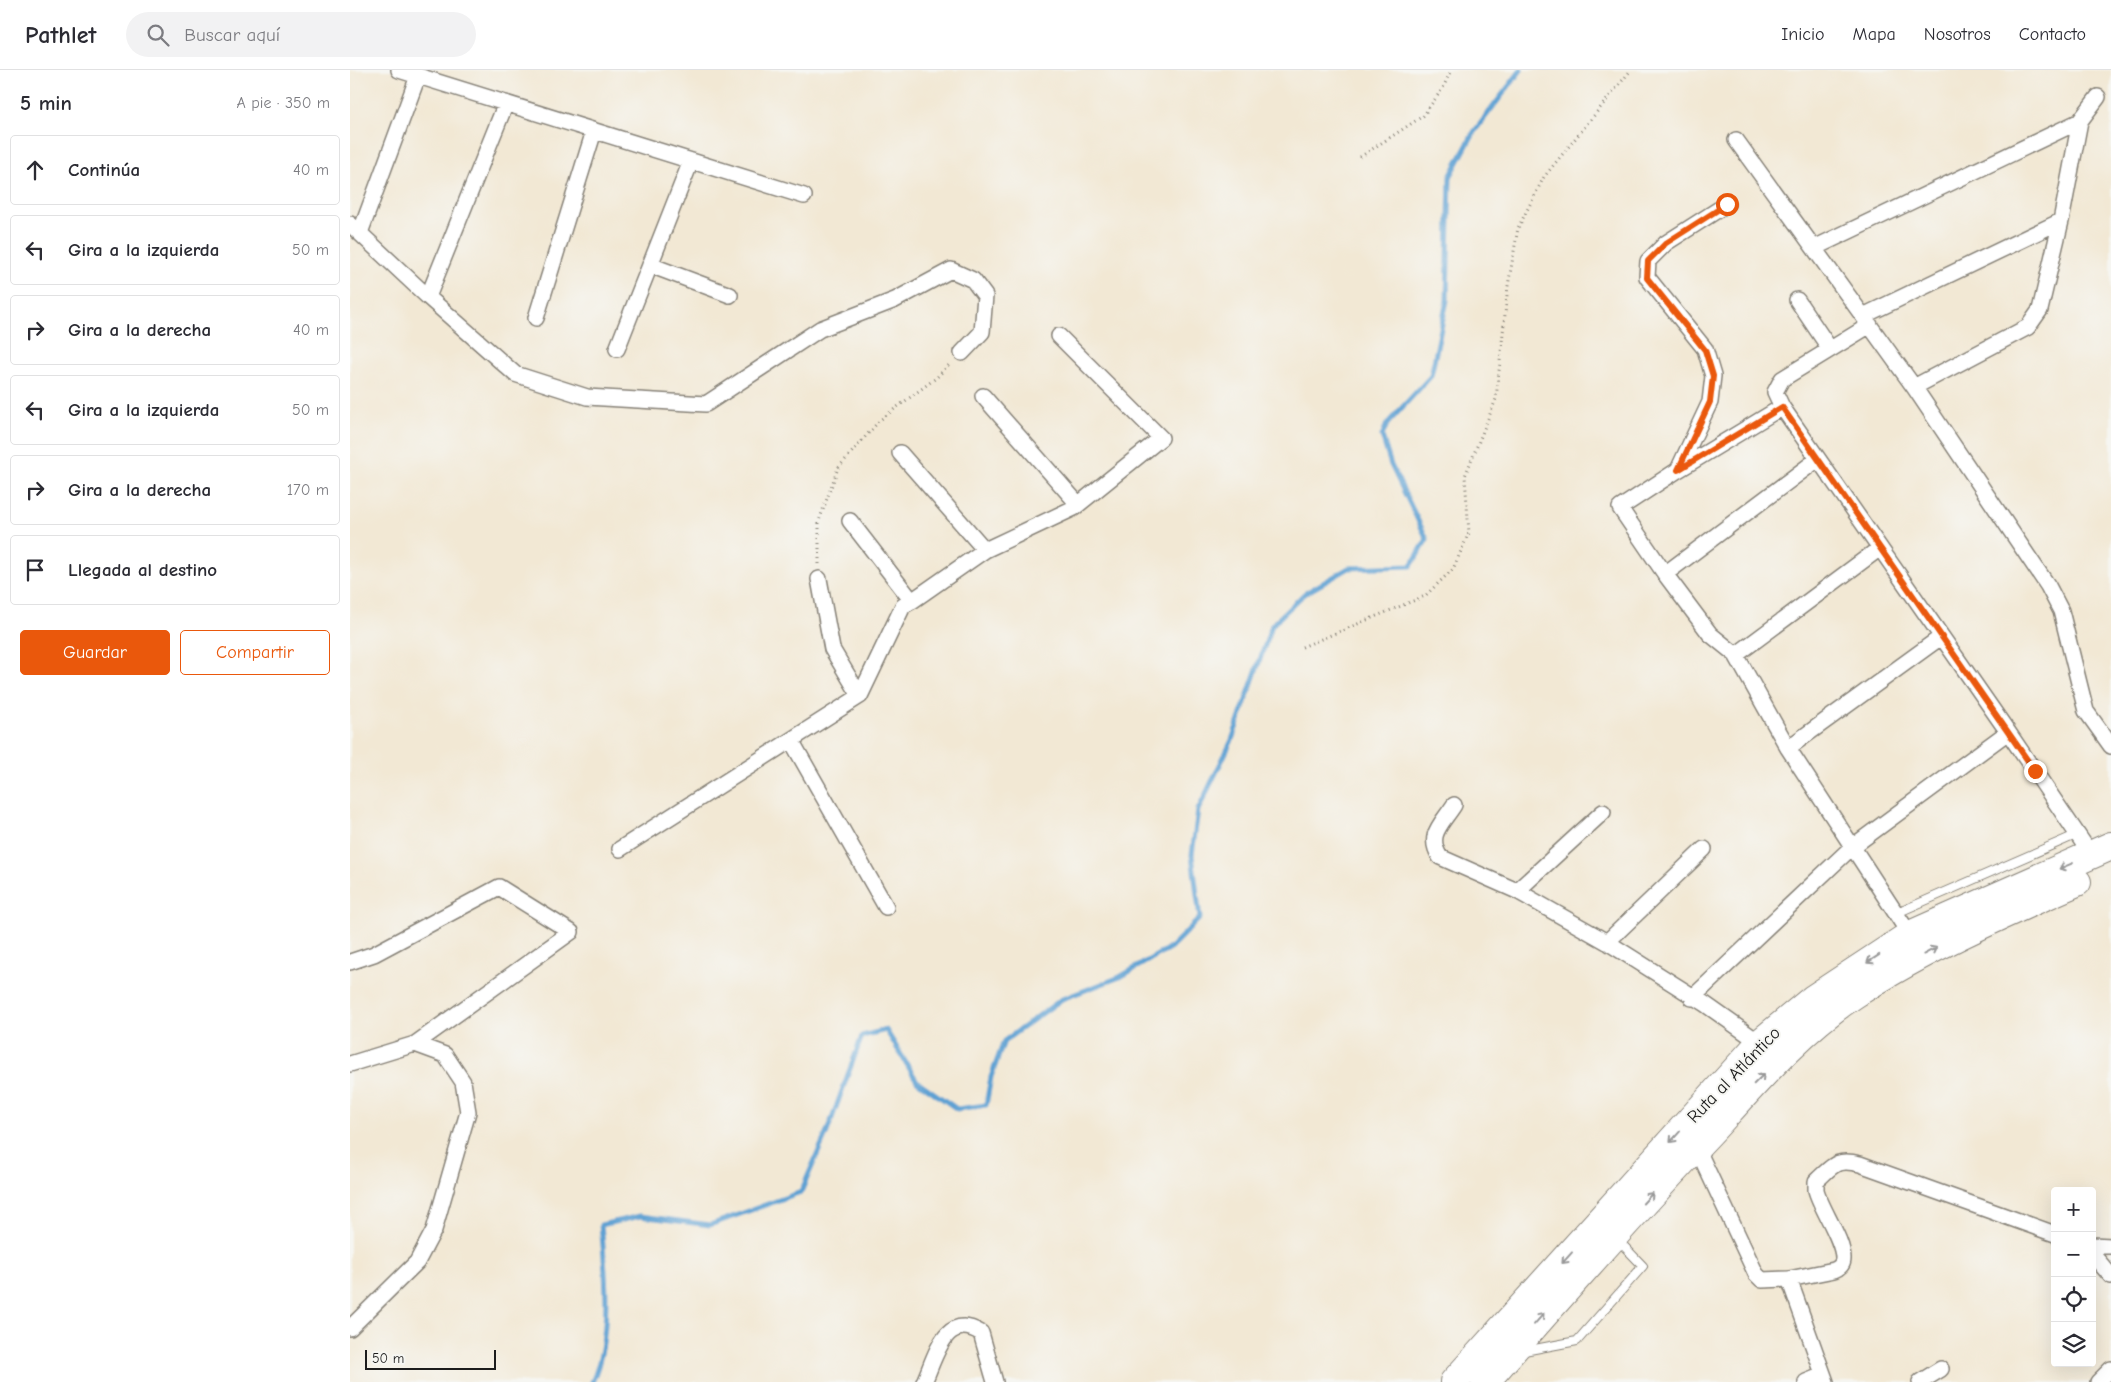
<!DOCTYPE html>
<html lang="es">
<meta charset="utf-8">
<style>
body{margin:0;font-family:"Comic Neue",sans-serif;background:#f2f2f3;color:#2b2b33}
.controls{position:absolute;right:15px;bottom:15px;display:grid;overflow:hidden;border-radius:5px;box-shadow:0 5px 20px #0002}
.controls button{width:45px;height:45px;display:grid;place-items:center;padding:0;border:0;border-bottom:1px solid #e1e1e2;background:#fff;color:#2b2b33;font:25px sans-serif}
.scale{position:absolute;left:15px;bottom:12px;width:131px;box-sizing:border-box;padding-left:5px;border:2px solid #1c1c1c;border-top:0;font-size:14px;line-height:18px;white-space:nowrap;color:#1c1c1c;-webkit-text-stroke:4px #f6f6f2;paint-order:stroke}
.stop{position:absolute;width:15px;height:15px;margin:-11px;border:4px solid #ea580c;border-radius:50%;background:#fff}
.stop.end{background:#ea580c;border-color:#fff;box-shadow:0 1px 5px #0008}
.list{margin:0;padding:0;list-style:none}
h2{display:flex;justify-content:space-between;align-items:center;height:65px;margin:0;padding:0 20px;font-size:21px}
h2 small{font-size:16px;font-weight:400;color:#7c7c81}
.list li{display:grid;grid-template-columns:32px 1fr auto;gap:15px;align-items:center;box-sizing:border-box;height:70px;margin:0 10px 10px;padding:0 10px;border:1px solid #e1e1e2;border-radius:5px}
.list b{display:block;font-size:19px;white-space:nowrap}
.list em{font-size:16px;font-style:normal;color:#7c7c81}
.actions{display:flex;gap:10px;padding:15px 20px}
.actions a{flex:1;padding:11px 0;border:1px solid #ea580c;border-radius:5px;text-align:center;font-size:18px;color:#ea580c}
.actions .main{background:#ea580c;color:#fff}
.icon{flex:none;width:28px;height:28px;fill:none;stroke:currentColor;stroke-width:2;stroke-linecap:round;stroke-linejoin:round}
.map{position:relative;flex:none;width:1761px;height:1312px;overflow:hidden}
header{display:flex;align-items:center;gap:30px;box-sizing:border-box;height:70px;padding:0 25px;background:#fff;border-bottom:1px solid #e1e1e2}
header strong{font-size:24px}
nav{display:flex;gap:28px;margin-inline-start:auto;font-size:18px}
.search{width:350px;height:45px;background:#f2f2f3;display:flex;align-items:center;gap:12px;box-sizing:border-box;padding:0 18px;border-radius:28px;color:#7c7c81;font-size:19px}
main{display:flex}
aside{flex:1;background:#fff}
.map>svg:first-child{display:block}
.lines{fill:none;stroke-linecap:round;stroke-linejoin:round}
.stream{stroke:#5fa1d3;stroke-width:5}
.lane-casing{stroke:#878278;stroke-width:10}
.street-casing{stroke:#878278;stroke-width:18}
.highway-casing{stroke:#878278;stroke-width:30}
.path{stroke:#878278;stroke-width:3;stroke-dasharray:1 4;stroke-linecap:butt}
.lane{stroke:#fff;stroke-width:8}
.street{stroke:#fff;stroke-width:15}
.highway{stroke:#fff;stroke-width:28}
.oneway{stroke:#999}
.route{stroke:#ea580c;stroke-width:6}
.labels{text-anchor:middle;dominant-baseline:central;stroke-width:4;stroke-linejoin:round;paint-order:stroke}
.street-label{font-size:18px;fill:#1c1c1c;stroke:#f6f6f2}
</style>
<header>
<strong>Pathlet</strong>
<div class="search"><svg class="icon" aria-label="search" viewBox="0 0 24 24"><circle cx="10" cy="10" r="6"/><path d="M15 15l6 6"/></svg>Buscar aquí</div>
<nav><a>Inicio</a><a>Mapa</a><a>Nosotros</a><a>Contacto</a></nav>
</header>
<main>
<aside>
<h2>5 min<small>A pie · 350 m</small></h2>
<ul class="list">
<li><svg class="icon" aria-label="ahead" viewBox="0 0 24 24"><path d="M12 20V5M6 11l6-6 6 6"/></svg><div><b>Continúa</b></div><em>40 m</em></li>
<li><svg class="icon" aria-label="left" viewBox="0 0 24 24"><path d="M17 20v-9H6M10 6l-5 5 5 5"/></svg><div><b>Gira a la izquierda</b></div><em>50 m</em></li>
<li><svg class="icon" aria-label="right" viewBox="0 0 24 24"><path d="M7 20v-9h11M14 6l5 5-5 5"/></svg><div><b>Gira a la derecha</b></div><em>40 m</em></li>
<li><svg class="icon" aria-label="left" viewBox="0 0 24 24"><path d="M17 20v-9H6M10 6l-5 5 5 5"/></svg><div><b>Gira a la izquierda</b></div><em>50 m</em></li>
<li><svg class="icon" aria-label="right" viewBox="0 0 24 24"><path d="M7 20v-9h11M14 6l5 5-5 5"/></svg><div><b>Gira a la derecha</b></div><em>170 m</em></li>
<li><svg class="icon" aria-label="arrive" viewBox="0 0 24 24"><path d="M6 21V4h12l-3 4 3 4H6"/></svg><div><b>Llegada al destino</b></div></li>
</ul>
<div class="actions"><a class="main">Guardar</a><a>Compartir</a></div>
</aside>
<div class="map">
<svg width="1761" height="1312" viewBox="0 0 1761 1312">
<rect width="100%" height="100%" fill="#f6f6f2"/>
<filter id="ink" filterUnits="userSpaceOnUse"><feTurbulence type="fractalNoise" baseFrequency=".02" numOctaves="2"/><feDisplacementMap in="SourceGraphic" scale="10" xChannelSelector="R" yChannelSelector="G"/><feConvolveMatrix kernelMatrix="1 2 1 2 8 2 1 2 1" color-interpolation-filters="sRGB"/></filter>
<filter id="wash" filterUnits="userSpaceOnUse"><feTurbulence type="fractalNoise" baseFrequency=".0096" numOctaves="4" result="noise"/><feDisplacementMap in="SourceGraphic" scale="20" xChannelSelector="R" yChannelSelector="G"/><feGaussianBlur stdDeviation="1.12" result="paint"/><feColorMatrix in="noise" values="0 0 0 0 0 0 0 0 0 0 0 0 0 0 0 0 0 1.4 0 .05"/><feComposite in="paint" operator="in"/></filter>
<g filter="url(#wash)">
<rect width="100%" height="100%" fill="#f2e8d4"/>
<g class="lines">
<!-- stream -->
<path class="stream" d="M242 1312C262 1269 256 1202 251 1155L290 1146 360 1155 451 1122 477 1062 512 966 536 960 567 1011 607 1039 636 1035 641 1007 654 971 712 929 770 907 821 877 850 848 842 785 848 740 882 670 922 555 954 524 999 498 1061 496 1077 469 1041 395 1032 366 1037 354 1081 306 1097 230 1100 107 1124 62 1171 0"/>
</g>
</g>
<g filter="url(#ink)">
<g class="lines">
<!-- lane casing -->
<g class="lane-casing">
<path id="lane" d="M1547 843 1728 764
M1174 1281 1227 1271 1293 1196 1267 1169"/>
</g>
<!-- street casing -->
<g class="street-casing">
<path id="street" d="M49 0 454 126
M1386 70 1564 317 1698 516 1711 541 1736 641 1761 676
M0 154 78 227 165 304 237 327 356 334 470 259 545 230 601 200 623 210 635 226 632 262 612 283
M10 163 68 6
M1464 178 1730 51 1748 27
M300 195 380 225
M78 227 156 33
M1447 230 1480 279
M1513 246 1711 151
M186 248 244 61
M1520 255 1432 309 1425 322 1432 337 1658 662 1742 786
M267 279 341 91
M1564 317 1678 257 1690 240 1711 151 1730 51
M633 326 728 434
M1432 337 1328 400 1270 438 1315 504 1360 564 1386 585 1438 678 1560 865
M550 383 635 480
M1328 400 1360 332 1363 306 1355 279 1297 207 1298 191 1316 173 1377 134
M500 451 562 531
M1315 504 1468 389
M469 509 482 579 510 626
M1386 585 1530 478
M441 670 536 837
M1438 678 1591 567
M1104 735C1092 754 1076 765 1090 787L1167 821 1257 872 1355 934 1410 973
M270 779 510 626 553 536 562 531 635 480 724 438 811 368 709 266
M1167 821 1253 742
M1257 872 1354 779
M0 892 24 884 149 817 221 862 65 974
M1342 928 1502 777 1658 662
M0 994 65 974 95 985 113 1012 118 1042 84 1160 67 1192 0 1258
M1346 1076 1406 1204 1412 1210 1439 1209 1484 1200C1489 1198 1493 1195 1493 1189 1494 1171 1471 1139 1466 1120V1111C1483 1096 1485 1088 1510 1094L1705 1164
M1742 1175 1761 1176
M1742 1184 1761 1206
M1439 1209 1476 1312
M574 1312C586 1286 595 1241 631 1263L645 1312
M1456 1312 1473 1305
M1570 1312 1591 1299
M1748 1312 1761 1299"/>
</g>
<!-- highway casing -->
<g class="highway-casing">
<path id="highway" d="M1104 1312 1410 973 1463 929 1560 865 1761 776
M1135 1312C1209 1227 1284 1142 1362 1060 1405 1013 1451 959 1505 924 1574 879 1651 845 1727 812"/>
</g>
<!-- path -->
<path class="path" d="M1010 87 1073 46 1093 18 1101 0
M469 494V451L488 398 530 350 586 308 601 293
M952 577 1075 526 1103 499 1119 463 1115 406 1146 329 1158 216 1168 158 1194 107 1281 0"/>
<!-- lane -->
<use href="#lane" class="lane"/>
<!-- street -->
<use href="#street" class="street"/>
<!-- highway -->
<use href="#highway" class="highway"/>
</g>
<!-- one-way arrows -->
<defs><path id="oneway-shaft" d="M-6 0H5M1.5-3L5.5 0L1.5 3" fill="none" stroke-width="1.6" stroke-linecap="round" stroke-linejoin="round" transform="scale(1.25)"/></defs>
<g class="oneway">
<use href="#oneway-shaft" transform="translate(1716 796) rotate(157)"/>
<use href="#oneway-shaft" transform="translate(1580 881) rotate(-28)"/>
<use href="#oneway-shaft" transform="translate(1523 889) rotate(147)"/>
<use href="#oneway-shaft" transform="translate(1409 1009) rotate(-45)"/>
<use href="#oneway-shaft" transform="translate(1325 1067) rotate(132)"/>
<use href="#oneway-shaft" transform="translate(1298 1128) rotate(-47)"/>
<use href="#oneway-shaft" transform="translate(1217 1188) rotate(132)"/>
<use href="#oneway-shaft" transform="translate(1189 1249) rotate(-49)"/>
</g>
</g>
<g class="lines" filter="url(#ink)">
<!-- route -->
<path class="route" d="M1377 134 1316 173 1298 191 1297 208 1355 280 1363 306 1360 332 1328 400 1432 337 1685 701"/>
</g>
<g class="labels">
<!-- street labels -->
<g class="street-label">
<text transform="translate(1384 1005) rotate(-46)">Ruta al Atlántico</text>
</g>
</g>
</svg>
<div class="controls">
<button>+</button>
<button>−</button>
<button><svg class="icon" aria-label="locate" viewBox="0 0 24 24"><circle cx="12" cy="12" r="6"/><path d="M12 2v4M12 18v4M2 12h4M18 12h4"/></svg></button>
<button><svg class="icon" aria-label="layers" viewBox="0 0 24 24"><path d="M12 4l9 5-9 5-9-5zM3 14l9 5 9-5"/></svg></button>
</div>
<div class="scale">50 m</div>
<div class="stop" style="left:1377px;top:134px"></div>
<div class="stop end" style="left:1685px;top:701px"></div>
</div>
</main>
